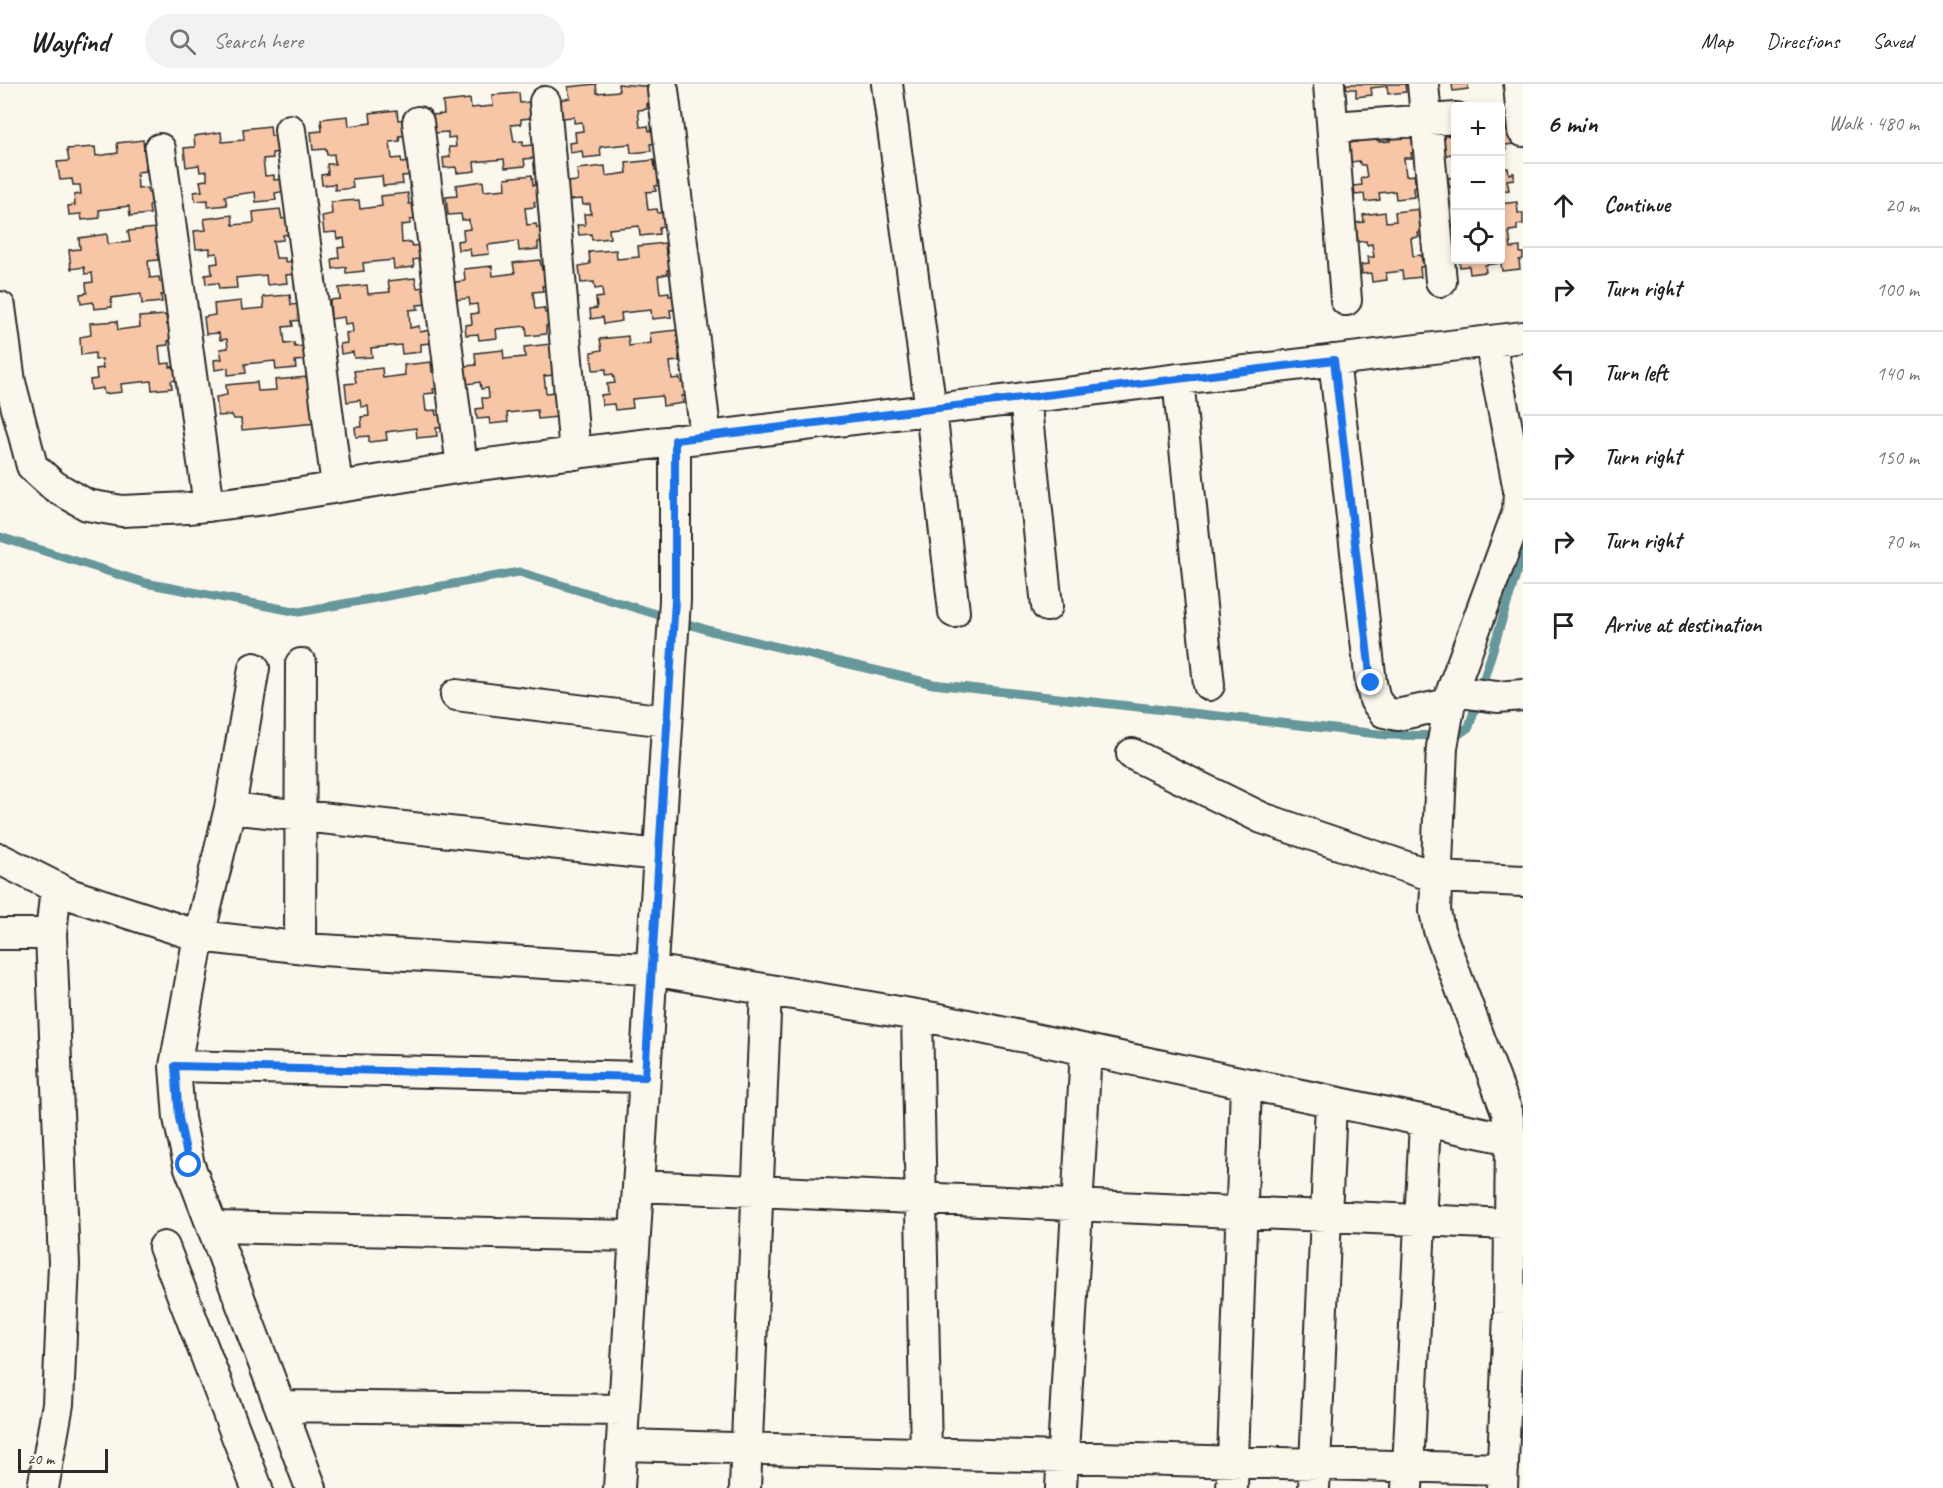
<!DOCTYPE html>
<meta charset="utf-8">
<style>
body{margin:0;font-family:Caveat,sans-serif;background:#f2f2f2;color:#202124}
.controls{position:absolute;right:18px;top:18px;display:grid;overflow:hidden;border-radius:6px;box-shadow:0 3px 9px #0003}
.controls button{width:54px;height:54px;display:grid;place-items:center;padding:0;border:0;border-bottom:2px solid #e0e0e0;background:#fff;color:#202124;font:30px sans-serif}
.scale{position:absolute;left:18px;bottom:15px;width:90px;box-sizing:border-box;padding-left:6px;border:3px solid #2b2b2b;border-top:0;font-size:16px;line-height:21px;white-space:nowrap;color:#2b2b2b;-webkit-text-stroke:4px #fbf7ec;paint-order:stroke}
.stop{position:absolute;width:18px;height:18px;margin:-14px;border:4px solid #1a73e8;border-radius:50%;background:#fff}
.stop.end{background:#1a73e8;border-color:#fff;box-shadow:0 2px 6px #0008}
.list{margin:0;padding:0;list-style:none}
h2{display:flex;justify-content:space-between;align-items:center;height:78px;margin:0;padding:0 24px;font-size:26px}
h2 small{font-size:20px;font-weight:400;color:#757577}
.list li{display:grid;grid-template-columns:39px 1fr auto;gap:18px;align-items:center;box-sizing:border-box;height:84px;padding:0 24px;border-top:2px solid #e0e0e0}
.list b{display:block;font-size:22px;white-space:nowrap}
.list em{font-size:20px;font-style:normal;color:#757577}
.icon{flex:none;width:33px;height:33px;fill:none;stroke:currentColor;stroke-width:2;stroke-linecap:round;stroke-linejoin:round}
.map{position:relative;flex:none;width:1523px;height:1404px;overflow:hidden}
header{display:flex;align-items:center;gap:36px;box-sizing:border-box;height:84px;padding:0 30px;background:#fff;border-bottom:2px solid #e0e0e0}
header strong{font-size:28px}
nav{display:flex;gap:33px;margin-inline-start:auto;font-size:21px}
.search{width:420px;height:54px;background:#f2f2f2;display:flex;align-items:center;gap:15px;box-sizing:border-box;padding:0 21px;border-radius:33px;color:#757577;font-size:22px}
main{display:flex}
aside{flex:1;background:#fff}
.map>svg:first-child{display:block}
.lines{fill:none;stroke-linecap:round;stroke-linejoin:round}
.stream{stroke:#66979a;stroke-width:9}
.building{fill:#f6c6a6;stroke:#2b2b2b;stroke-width:1.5}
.minor-casing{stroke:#2b2b2b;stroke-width:34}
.minor{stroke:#fbf7ec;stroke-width:30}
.route{stroke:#1a73e8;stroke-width:8}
</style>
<header>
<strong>Wayfind</strong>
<div class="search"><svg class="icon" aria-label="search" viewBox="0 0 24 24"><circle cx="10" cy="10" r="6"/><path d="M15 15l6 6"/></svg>Search here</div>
<nav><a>Map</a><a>Directions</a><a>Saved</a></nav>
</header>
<main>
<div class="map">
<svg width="1523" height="1404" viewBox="0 0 1523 1404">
<rect width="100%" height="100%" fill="#fbf7ec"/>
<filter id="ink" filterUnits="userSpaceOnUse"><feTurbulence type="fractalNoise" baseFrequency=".0167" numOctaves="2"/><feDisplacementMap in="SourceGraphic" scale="12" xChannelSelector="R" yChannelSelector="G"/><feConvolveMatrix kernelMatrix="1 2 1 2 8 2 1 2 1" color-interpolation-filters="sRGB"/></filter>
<g filter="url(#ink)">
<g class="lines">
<!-- stream -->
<path class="stream" d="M0 453 145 499 299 528 519 488 711 547 933 600 1387 651 1456 652 1469 643 1523 468"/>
</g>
<!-- building -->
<path class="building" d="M596 0 597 9 619 7 618 0 655 3 658 19 647 20V25L638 26 640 43 648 42 649 47 659 46 661 59 650 60 651 67 631 69 630 60 600 63 601 72 583 74 582 67 570 69 569 59 576 58 575 48 583 47 582 38 574 39V33L561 34 559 16 570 14 568 3Z
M1346 0H1405L1406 8 1388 10 1387 2 1371 4 1372 11 1356 13V5H1347Z
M1452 0H1468V5L1453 7Z
M519 9 520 19 529 18 531 34 521 35V40L511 41 514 58 523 57V62L533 61 534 74 524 75 525 82 505 84 504 75 474 78 475 87 457 89 456 83 444 84 443 74 450 73 449 63H456L455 53 448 54V48L434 49 432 31 444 30 443 18 470 15 471 24 493 22 492 11Z
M397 26 398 36 408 35 410 51 399 52 400 57 390 58 392 75 401 74 402 79 411 78 413 91 402 92 403 100 383 102 382 92 352 95 353 104 335 106V100L322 101 321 91 328 90 327 80H335L334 70 327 71 326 65 313 66 311 48 322 47 321 35 348 32 349 42 371 39 370 29Z
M1500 39H1506L1507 50 1515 49 1516 60 1505 61 1506 66 1500 67Z
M270 42 271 52 281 51 282 68 272 69 273 74 263 75 265 92 274 91V96L284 95 286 107 275 109 276 116 256 118 255 108 225 112 227 121 208 123V116L195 117 194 108 202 107 200 97 207 96V87L200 88 199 81 186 83 184 64 195 63 194 52 221 48 222 58 244 56 243 45Z
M1456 43V74H1455L1453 70 1445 71 1443 52 1451 51 1450 44Z
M1412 46 1413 57 1421 56 1422 68 1411 69 1412 74H1404L1406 92 1414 91 1415 97 1420 96V103L1413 104 1414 113 1396 115 1395 107 1379 109 1380 116 1365 118 1364 110 1355 111 1354 102 1362 101 1361 94 1367 93 1365 81H1361L1359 77 1351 78 1349 59 1357 58 1356 51 1378 49 1379 58 1390 57 1389 48Z
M143 56 144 66 154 65 156 82 146 83V87L137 88 138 105 147 104 148 109 158 108 159 121 149 122 150 130 130 132 129 122 99 126 100 134 82 136 81 130 69 131 68 122 75 121 74 111 81 110 80 101H73L72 95 60 96 57 78 69 77 67 65 95 63 96 72 118 69 117 59Z
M654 76 655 86 664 85 666 101 655 102 656 107 646 108 648 126 657 125 658 129 668 128 669 141 659 143V150L640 152 639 142 609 145 610 154 592 156 591 150 579 151 577 141H585L584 130H591L590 120 583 121 582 115 569 116 567 98 578 97 577 85 605 82 606 92 627 89 626 79Z
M1508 84 1509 90 1514 89V95L1507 96 1509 106 1500 107V85Z
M532 91 533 101 543 100 545 116 534 118 535 123 525 124 527 141 536 140 537 144 547 143 548 156 538 158V165L519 167 518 157 488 161 489 170 471 172 470 165 458 166 457 157 464 156 463 146 470 145 469 136H462L461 130 448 131 446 113 457 112 456 101 483 97 484 107 506 105 505 94Z
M1456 93V103H1449L1448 94Z
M408 109 409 120 419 119 420 135 410 136V140L401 141 402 159 411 158 412 162 422 161 424 174 413 176 414 183 394 185 393 176 363 179 364 187 346 189V183L333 185 332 175 339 174 338 164 345 163 344 154 337 155 336 148 324 149 322 132 332 130 331 118 359 116 360 125 382 122 381 112Z
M1517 118 1518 129H1523V140L1517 141V146L1509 147 1511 164 1520 163V169H1523V175L1519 176 1520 185 1502 187 1501 179 1485 181 1486 188 1470 190 1469 182 1460 183 1459 176H1500V120Z
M280 125 282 135 291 134 293 150 283 151V156L273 157 276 174H285V178L295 177 296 190 286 191 287 199 267 201 266 191 236 194 237 204 219 205 218 199 206 200 205 191 212 190 211 180 218 179 217 169 210 170V164L196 165 194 147 206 146 204 135 232 131 233 141 254 139 253 128Z
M1419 125 1420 137 1428 136 1429 147 1418 149 1419 153 1411 154 1413 172 1421 171 1422 177 1426 176 1427 182 1420 183 1421 193 1403 195 1402 187 1386 189 1387 196 1372 198 1371 189 1362 190 1361 181 1369 180 1368 173H1374L1372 160 1367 161 1366 157 1358 158 1356 139 1364 138 1363 131 1385 128 1386 138 1396 137 1395 128Z
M156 144 157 154 167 153 168 170 158 171V176L148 177 150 194 159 193 160 198 170 197 171 210 161 211 162 218 142 220 141 210 111 214 112 223 94 225 93 218 81 220 80 210 87 209 86 199 93 198 92 189 85 190 84 183 71 185 69 166 80 165 79 154 107 150 108 160 130 158 128 147Z
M665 159 666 170 676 169 678 185 667 186 668 190 658 192 660 209 669 208V212L680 211 681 225 670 226 671 233 652 235 651 226 621 229 622 237 604 240 603 233 591 235 590 225 597 224 596 214 603 213 602 204 595 205 594 198 581 199 579 182 590 180 589 168 616 166 617 175 639 173 638 162Z
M540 176 542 186 551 185 553 201 542 202 543 207 533 208 535 225 544 224 545 229 555 228 556 241 546 242V250L527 252 526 242 496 245 497 254 479 256 478 250 466 251 465 241 472 240 471 230 478 229 477 220 470 221 469 214 456 216 455 198 465 197 464 185 492 182 493 192 515 189 513 179Z
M415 194 417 204 426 203 428 220 417 221 418 225 409 226 410 244 419 242 420 248 430 246 431 259 421 260V268L402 270 401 261 371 264 372 273 354 274 353 268 341 270 340 260 347 259 346 249 353 248 352 239 345 240 344 233 331 235 330 216 340 215 339 204 367 201 368 210 390 208 388 197Z
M290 211 291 221 301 220 303 236 292 237 293 242 283 243 285 260 294 259 295 263 304 262 306 276 295 277 296 284 276 286 275 277 245 280 246 289 228 291V284L215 286 214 276 222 275 220 265 228 264 227 255 220 256 219 249 206 250 204 233 215 231 214 220 241 217 242 226 264 224 263 213Z
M166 231 167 241 177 240 178 256 168 257V261L159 262 161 280 170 279V283L180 282 181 295 171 297 172 304 152 306 151 297 121 300 122 308 104 310 103 304 91 306 90 296 97 295 96 285 103 284 102 275 95 276V269L81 271 80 253 91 251 90 239 117 237 118 246 140 243 139 233Z
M677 246 678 256 687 255 689 271 679 272V277L670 278 672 295 680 294 681 299 691 298 693 311 682 312 683 319 663 322 662 312 632 315 633 324 615 326 614 320 602 321 601 311 608 310 607 300 615 299 613 290 606 291V285L593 286 591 268 602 266 600 255 628 252 629 262 651 259 650 249Z
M551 260 554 291 544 292 546 309 555 308 558 333 538 335 537 326 507 329 508 338 490 340 489 334 477 335 476 325 483 324 482 314H489L488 304 481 305 480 298 467 300 465 282 476 281 475 269 503 266 504 275 525 273 524 263Z
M431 278 432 288 442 287 444 303 433 305 434 309 424 310 426 327 435 326 436 331 445 330 447 343 436 344 437 352 417 354 416 344 386 348 387 356 369 358V352L356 353 355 343H362L361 333 369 332 368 322 361 323 360 316 347 318 345 300 356 299 354 287 382 284 383 294 405 291 404 281Z
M307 293 308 302 319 301 317 339 242 346 241 335H234L232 331 218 332 216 313 227 311 226 301 257 298 258 307 276 306 275 296Z"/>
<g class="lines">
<!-- minor casing -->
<g class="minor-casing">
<path id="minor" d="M887 0 931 326 954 528
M1329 0 1346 216
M1423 0 1441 197
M1519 0 1523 47
M663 6 706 353
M545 18 575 370
M418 38 462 383
M1334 43 1456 34
M290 46 337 402
M160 65 209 422
M0 223 10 298 32 382 54 402 87 421 122 427 188 424 265 415 462 383 1523 253
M1490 257 1519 406 1518 428 1452 607 1442 663 1435 827 1439 846 1507 1028 1511 1055 1509 1229 1502 1404
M1334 276 1371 599 1375 616 1384 628 1397 631 1449 620
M1178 295 1209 601
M1025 314 1047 522
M254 584 230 724 199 852 175 982 179 1034 189 1081 311 1404
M1452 607 1497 613 1523 611
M456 611 667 637
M1132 670 1262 734 1436 793 1523 797
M230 724 659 771
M0 775 69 810 199 852 322 866 646 885 934 934 1511 1055
M0 850H51
M300 863 301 580
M917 931 926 1369
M175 982 645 993
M638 1102 1509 1140
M212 1143 635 1152
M164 1163 257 1404
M280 1322 624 1326
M622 1361 1503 1385
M43 1404 58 1320 64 1180 51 850 56 803
M619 1404 675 516V356
M745 1404 766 906
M1061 1404 1086 967
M1232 1404 1246 1001
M1314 1404 1331 1019
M1407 1404 1425 1038"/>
</g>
<!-- minor -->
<use href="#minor" class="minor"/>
</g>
</g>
<g class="lines" filter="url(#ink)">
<!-- route -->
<path class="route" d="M189 1081 179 1034 175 982 645 993 675 516V356L1334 276 1371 599"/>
</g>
</svg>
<div class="controls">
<button>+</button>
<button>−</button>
<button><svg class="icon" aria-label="locate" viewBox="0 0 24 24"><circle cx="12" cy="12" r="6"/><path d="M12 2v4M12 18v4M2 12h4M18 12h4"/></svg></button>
</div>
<div class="scale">20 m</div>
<div class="stop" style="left:189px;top:1081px"></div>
<div class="stop end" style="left:1371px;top:599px"></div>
</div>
<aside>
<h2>6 min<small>Walk · 480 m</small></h2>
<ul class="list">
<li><svg class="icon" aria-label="ahead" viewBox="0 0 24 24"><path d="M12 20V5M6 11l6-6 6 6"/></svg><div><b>Continue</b></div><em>20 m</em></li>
<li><svg class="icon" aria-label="right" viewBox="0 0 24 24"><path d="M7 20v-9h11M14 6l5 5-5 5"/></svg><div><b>Turn right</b></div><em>100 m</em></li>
<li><svg class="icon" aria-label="left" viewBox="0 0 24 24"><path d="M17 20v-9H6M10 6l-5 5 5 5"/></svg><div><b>Turn left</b></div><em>140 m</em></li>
<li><svg class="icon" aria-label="right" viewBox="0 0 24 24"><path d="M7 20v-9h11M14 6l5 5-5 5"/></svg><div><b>Turn right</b></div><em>150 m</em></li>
<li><svg class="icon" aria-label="right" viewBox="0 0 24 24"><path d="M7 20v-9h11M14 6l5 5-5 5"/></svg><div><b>Turn right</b></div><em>70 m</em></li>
<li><svg class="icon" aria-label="arrive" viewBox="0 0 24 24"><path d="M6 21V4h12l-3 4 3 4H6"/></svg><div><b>Arrive at destination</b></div></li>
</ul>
</aside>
</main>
